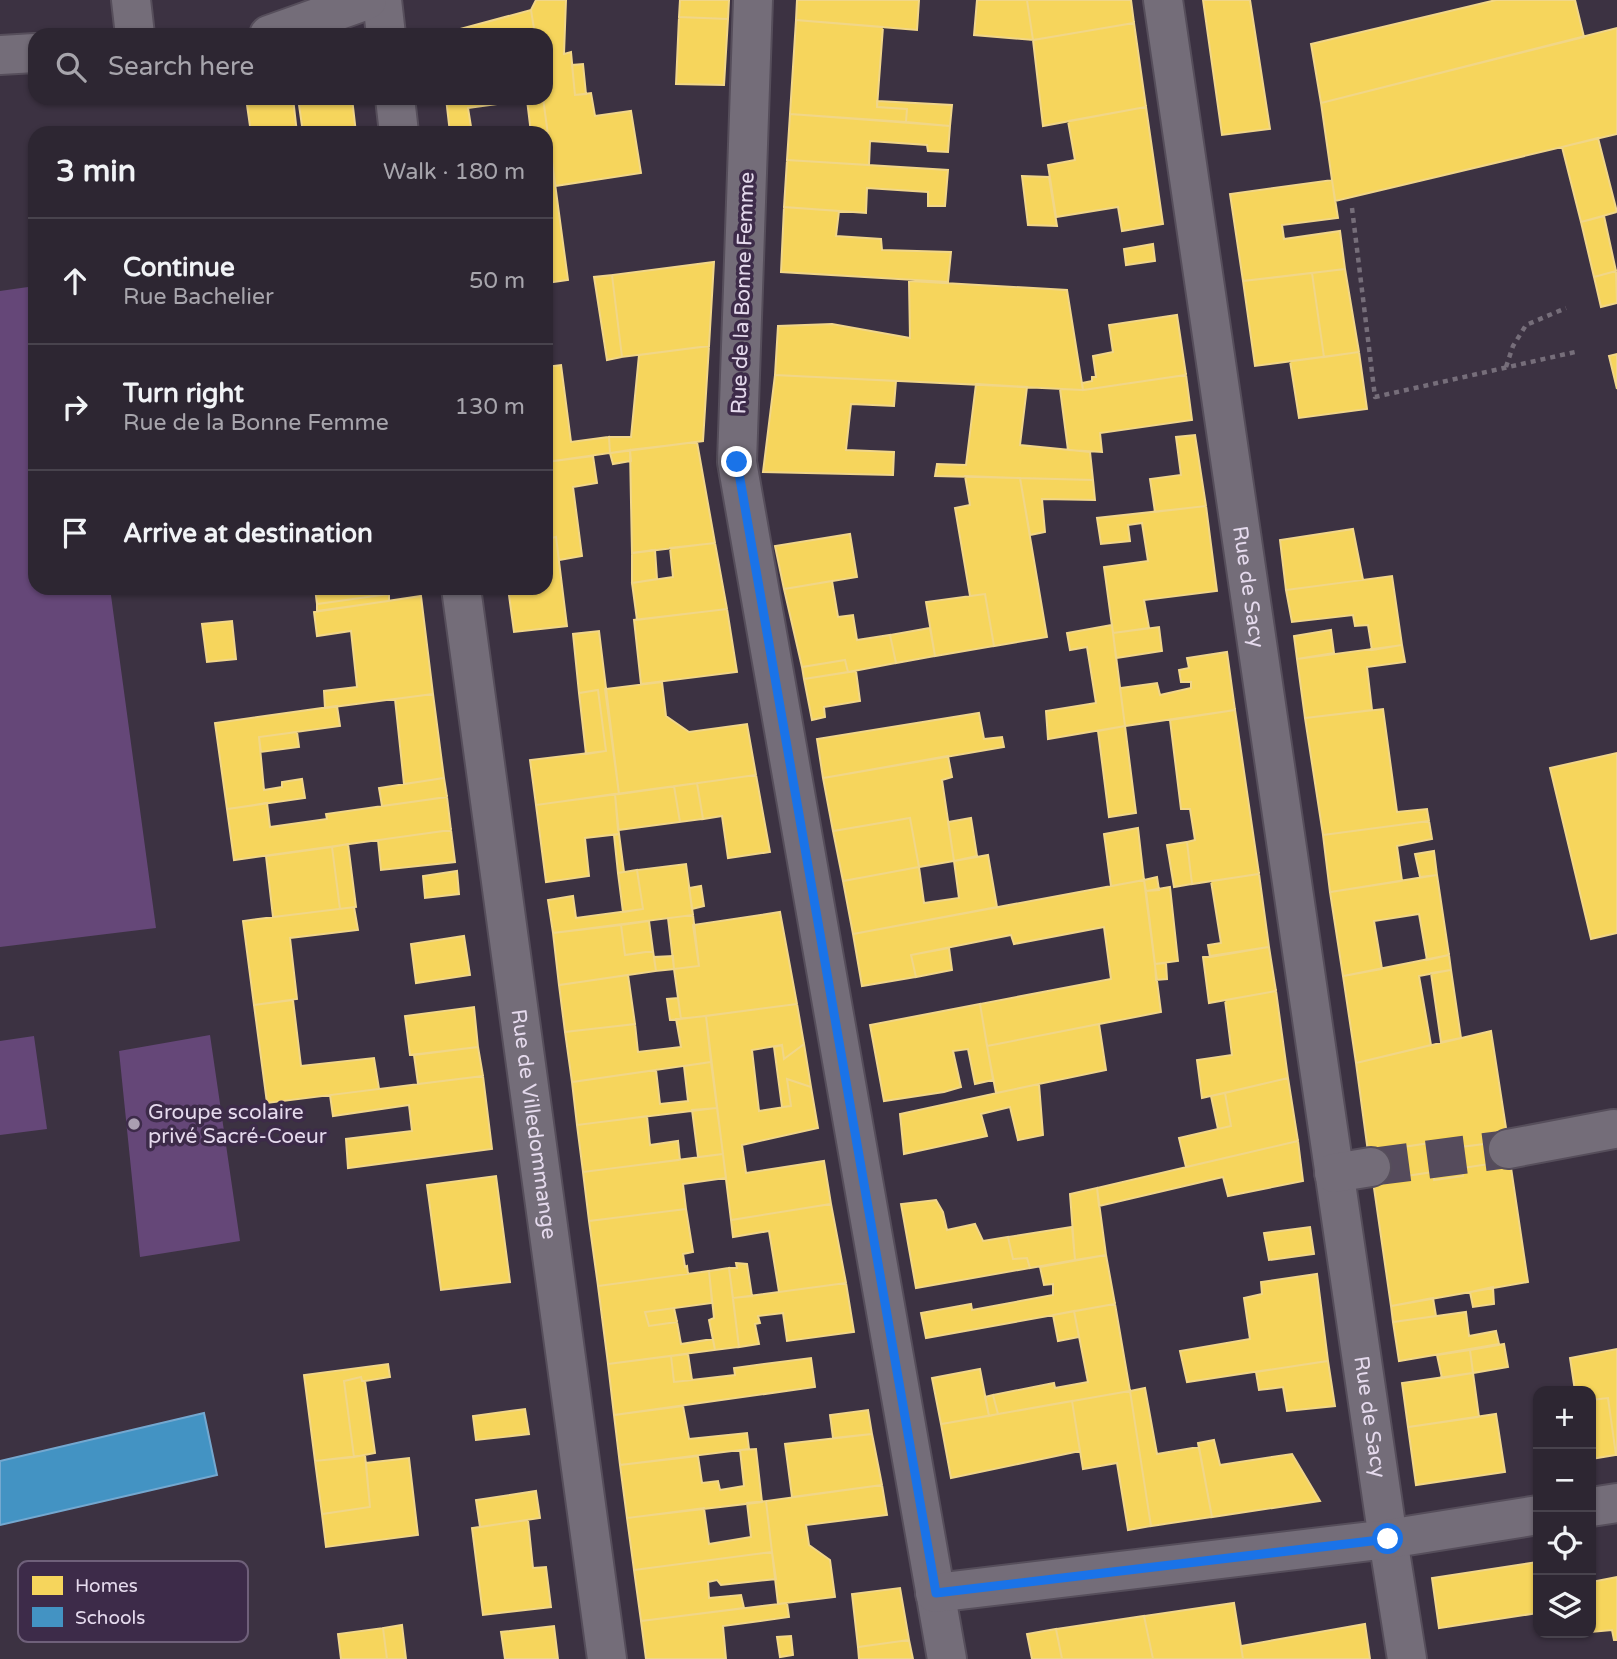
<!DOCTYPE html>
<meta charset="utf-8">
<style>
body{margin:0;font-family:"Varela Round",sans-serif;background:#352e3a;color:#f1f3f6}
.controls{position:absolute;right:21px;bottom:21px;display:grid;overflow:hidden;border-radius:14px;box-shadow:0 2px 5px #0004}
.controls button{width:63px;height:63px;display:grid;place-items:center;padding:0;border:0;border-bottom:2px solid #48434d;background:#2d2632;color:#f1f3f6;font:35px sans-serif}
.stop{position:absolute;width:21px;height:21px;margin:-16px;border:5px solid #1a73e8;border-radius:50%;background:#fff}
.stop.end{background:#1a73e8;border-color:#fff;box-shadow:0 2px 7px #0008}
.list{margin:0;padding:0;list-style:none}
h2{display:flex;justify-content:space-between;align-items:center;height:91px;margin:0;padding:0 28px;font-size:30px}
h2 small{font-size:23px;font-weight:400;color:#a7a5ac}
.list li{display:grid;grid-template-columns:46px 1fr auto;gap:21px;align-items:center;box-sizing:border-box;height:126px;padding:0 28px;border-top:2px solid #48434d}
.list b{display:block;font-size:26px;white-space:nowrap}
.list p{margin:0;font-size:23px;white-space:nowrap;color:#a7a5ac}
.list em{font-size:23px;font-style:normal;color:#a7a5ac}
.icon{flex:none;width:38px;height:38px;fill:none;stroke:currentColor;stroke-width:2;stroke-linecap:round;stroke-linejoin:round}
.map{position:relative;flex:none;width:1617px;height:1659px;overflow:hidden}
.search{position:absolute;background:#2d2632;box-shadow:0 2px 5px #0004;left:28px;top:28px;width:525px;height:77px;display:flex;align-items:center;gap:18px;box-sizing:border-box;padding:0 24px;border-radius:21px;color:#a7a5ac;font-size:26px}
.panel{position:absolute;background:#2d2632;box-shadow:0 2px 5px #0004;left:28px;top:126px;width:525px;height:469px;border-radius:21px}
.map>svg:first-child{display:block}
.green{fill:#654778}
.homes{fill:#f6d55c;stroke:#f1d688;stroke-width:2}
.schools{fill:#4393c3;stroke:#74a8d0;stroke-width:2}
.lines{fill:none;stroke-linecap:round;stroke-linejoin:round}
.minor-tunnel{stroke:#554b5c;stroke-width:38;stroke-dasharray:38 19;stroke-linecap:butt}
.minor-casing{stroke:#564e5b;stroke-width:42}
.path{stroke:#766e7a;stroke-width:4.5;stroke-dasharray:5 5;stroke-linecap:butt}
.minor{stroke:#746d79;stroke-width:38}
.route{stroke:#1a73e8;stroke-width:9}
.poi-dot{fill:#aa9fb1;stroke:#3d2b49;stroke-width:2.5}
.labels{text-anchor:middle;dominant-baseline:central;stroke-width:7;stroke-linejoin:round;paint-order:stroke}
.street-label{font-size:21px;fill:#e5daed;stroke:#3d2b49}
.poi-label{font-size:21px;fill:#e5daed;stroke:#3d2b49;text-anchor:start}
.key{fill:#3d2b49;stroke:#6f607a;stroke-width:2}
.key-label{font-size:19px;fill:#e5daed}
</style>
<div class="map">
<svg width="1617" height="1659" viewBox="0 0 1617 1659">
<rect width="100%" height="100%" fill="#3c3242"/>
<!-- green -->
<path class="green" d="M35 286V588H110L156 928 0 947V291Z
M210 1035 240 1241 140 1257 119 1051Z
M34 1036 47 1129 0 1135V1041Z"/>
<!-- homes -->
<path class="homes" d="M536 0H566L564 54 571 52 575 95 591 93 595 116 631 111 641 173 555 186 543 98H546V35H535L531 10Z
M680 0H729L728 19 679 17Z
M797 0H919L917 30 796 20Z
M977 0H1027L1033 40 974 35Z
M1027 0H1131L1134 23 1033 40Z
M1203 0H1250L1270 129 1222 135Z
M1496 0H1575L1584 37 1321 103 1311 44Z
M531 10 535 35H438Z
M679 17 728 19 724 85 676 84Z
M796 20 883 27 877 107 907 109 906 122 790 114Z
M1134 23 1146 107 1043 126 1033 40Z
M1617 28V134L1335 201 1321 103Z
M583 64 586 94 575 95 572 65Z
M246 98H293L297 133H251Z
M298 98H352L356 133H303Z
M446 98H543L548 135H546V133H531L527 100 468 108 472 133H450Z
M877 101 952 105 950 126 906 122 907 109 877 107Z
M1146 107 1163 224 1122 231 1118 207 1056 217 1048 165 1075 160 1068 121Z
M790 114 950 126 948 152 928 151 927 145 870 141 869 165 787 160Z
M1598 138 1617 212 1581 222 1562 147Z
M546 154H551L568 280 546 283Z
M787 160 948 170 945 206H928V192L867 188 866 213 784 207Z
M1022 176 1049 177 1057 226 1028 225Z
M1332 180 1338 218 1282 225 1284 239 1340 231 1345 269 1243 281 1230 194Z
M784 207 839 211 836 236 881 239 882 250 951 252 948 282 781 272Z
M1604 216 1616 271 1594 277 1581 222Z
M1153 244 1155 261 1126 265 1124 249Z
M714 262 709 346 622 357 612 275Z
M1345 269 1359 352 1324 357 1312 273Z
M1616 271 1617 303 1601 307 1594 277Z
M1312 273 1324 357 1255 366 1243 281Z
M612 275 622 357 607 360 594 277Z
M909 281 1067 290 1083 390 775 375 778 326 832 324 910 338Z
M1177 315 1186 375 1083 390 1082 383 1092 381V377H1096L1093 356 1113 352 1109 325Z
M709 346 703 441 610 453 609 437H631L639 355Z
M1359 352 1367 409 1299 418 1290 361Z
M1617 354V389L1609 356Z
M561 365 571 442 609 437 610 453 546 462V367Z
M775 375 896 381 894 406 851 404 846 450 894 452 893 475 763 472Z
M1186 375 1192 420 1100 433 1102 452 1068 450 1060 389 1083 390Z
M976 384 1027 387 1020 445 1090 452 1093 480 935 476 937 464 966 465Z
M1195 435 1206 506 1155 512 1150 479 1181 475 1176 437Z
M697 442 715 543 632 553 630 450Z
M630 450 631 461 613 464 610 453Z
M593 456 597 483 573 487 582 556 559 560 556 537 546 539V462Z
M965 476 1020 478 1047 637 994 646 985 594 970 596 955 508 970 505Z
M1020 478 1093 480 1095 500 1042 499 1045 532 1030 535Z
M1206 506 1217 591 1144 600 1149 628 1113 633 1104 567 1148 561 1142 523 1128 525 1130 541 1101 544 1097 518Z
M1353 529 1363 580 1286 590 1280 540Z
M850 534 857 577 784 589 775 546Z
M556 537 567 626 514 632 508 588H546V539Z
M715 543 727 609 637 620 632 583 673 577 670 548Z
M655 550 657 579 632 583V553Z
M1392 576 1402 645 1372 650 1368 625 1355 626 1353 615 1292 622 1286 590Z
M832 581 838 617 853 615 857 640 890 635 896 663 848 672 845 660 802 667 784 589Z
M315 588H388L389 594 317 604Z
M389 594V601L317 611V604Z
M985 594 994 646 935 656 926 602Z
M421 596 433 694 325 708 324 691 357 687 351 631 317 636 314 612Z
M727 609 737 672 641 684 634 620Z
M232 621 236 659 207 662 202 624Z
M1112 625 1125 726 1048 739 1046 711 1096 703 1087 647 1070 650 1067 633Z
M1159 627 1162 651 1116 658 1113 633Z
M930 628 935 656 896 663 890 635Z
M1331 630 1334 653 1297 659 1294 636Z
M599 631 619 794 536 805 530 760 606 751 598 690 579 693 573 634Z
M1402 645 1405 662 1367 667 1372 710 1305 718 1297 659Z
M1227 652 1235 710 1125 726 1120 688 1157 683 1160 695 1191 688V682H1181L1179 670 1189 668 1187 658Z
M845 660 848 672 804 679 802 667Z
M856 671 860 701 824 707 825 717 812 720 804 679Z
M662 682 666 716 689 732 747 724 756 775 619 794 605 689Z
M598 690 606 751 586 754 579 693Z
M433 694 444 778 404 784 395 699Z
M337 706 340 726 259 737 264 790 282 787V782L302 779 305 798 227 809 215 723Z
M1383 709 1397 812 1427 809 1429 821 1323 835 1305 718Z
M1235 710 1259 874 1192 884 1187 842 1195 840 1190 809H1181L1170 720Z
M979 713 984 739 1002 737 1004 747 823 778 817 739Z
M1125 726 1136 813 1109 817 1098 731Z
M297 732 299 747 261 752 259 737Z
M1617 753V933L1591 939 1550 768Z
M948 756 952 777 942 780 954 861 919 867 910 818 833 831 823 778Z
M756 775 770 852 728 858 722 816 703 819 697 783Z
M444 778 447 797 382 806 379 788Z
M697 783 703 819 680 822 674 786Z
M674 786 680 822 618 830 615 794Z
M615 794 619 834 585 838 589 876 546 882 536 805Z
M447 797 451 830 234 860 227 809 267 803 270 827 327 819 326 814Z
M910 818 919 867 843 881 833 831Z
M971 818 977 856 954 861 948 822Z
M1429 821 1432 839 1397 846 1402 881 1330 892 1323 835Z
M1138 828 1144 880 1111 886 1104 834Z
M451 830 455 862 381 870 378 840Z
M619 834 624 872 618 873 614 835Z
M1187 842 1192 884 1174 887 1167 845Z
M348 844 356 907 340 909 332 847Z
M332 847 340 909 273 917 266 856Z
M1434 851 1437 875 1420 877 1415 854Z
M988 855 997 907 853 934 843 881 919 867 924 903 959 898 954 861Z
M686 864 693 915 553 933 548 900 573 896 576 918 643 909 637 870Z
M637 870 643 909 623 912 618 873Z
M457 871 459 894 425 898 423 876Z
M1259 874 1269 947 1210 957 1208 945 1221 943 1211 881Z
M1437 875 1449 955 1427 960 1419 914 1374 921 1382 969 1343 976 1330 892Z
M1157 877 1159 890 1146 891 1144 880Z
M1144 880 1161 1012 987 1046 980 1004 1111 979 1104 927 1014 944 1011 935 911 955 916 977 862 986 853 934Z
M701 886 704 906 692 909 689 888Z
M1170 887 1178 961 1155 964 1146 891Z
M354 907 358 930 290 938 297 999 254 1005 243 921Z
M780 912 797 1004 681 1019 674 969 699 966 693 925Z
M693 915 699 966 674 969 668 918Z
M649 921 653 951 625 955 621 925Z
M621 925 625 955 653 951 656 971 559 985 553 933Z
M464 936 470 975 416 983 411 944Z
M1269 947 1276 991 1209 1003 1203 957Z
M949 948 952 970 916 977 911 955Z
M1449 955 1451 970 1419 976 1431 1045 1356 1063 1343 976Z
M673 956 674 969 656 971 654 957Z
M1166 963 1167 979 1156 980 1155 964Z
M1451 970 1461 1038 1441 1042 1431 973Z
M628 975 635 1024 565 1032 559 985Z
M1276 991 1288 1078 1202 1098 1197 1060 1232 1055 1225 1000Z
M678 998 681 1019 670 1020 667 999Z
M293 1000 301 1066 374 1058 379 1089 267 1103 254 1005Z
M797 1004 804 1044 784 1059 782 1045 752 1050 759 1111 791 1106 787 1079 811 1087 818 1128 742 1145 746 1173 824 1161 831 1204 731 1220 706 1016Z
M980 1004 993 1080 975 1084 968 1049 953 1051 961 1087 944 1092 884 1101 870 1025Z
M474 1007 478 1047 410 1055 405 1016Z
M706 1016 711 1062 572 1082 565 1032 635 1024 638 1052 681 1047 676 1019Z
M1099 1024 1106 1070 996 1093 987 1046Z
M1491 1031 1508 1141 1444 1149V1141L1368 1152 1356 1063Z
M804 1044 811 1087 787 1079 791 1106 782 1107 774 1047 782 1045 784 1059Z
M478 1047 483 1076 418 1084 414 1055Z
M711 1062 717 1108 577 1125 572 1082 656 1070 660 1104 688 1101 684 1066Z
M483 1076 492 1149 348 1168 346 1139 412 1131 409 1105 333 1116 330 1095Z
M1288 1078 1298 1141 1186 1167 1179 1138 1231 1126 1225 1093Z
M1039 1084 1043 1135 1018 1140 1010 1107 981 1114 987 1136 904 1154 900 1114Z
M1225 1093 1231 1126 1218 1129 1211 1096Z
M717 1108 723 1154 698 1157 692 1110Z
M647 1116 650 1145 678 1141 680 1160 583 1172 577 1125Z
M1298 1141 1303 1181 1228 1196 1223 1177 1099 1206 1097 1188Z
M1444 1141V1149L1508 1141 1510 1161 1462 1168 1463 1176 1434 1180 1433 1172 1373 1181 1368 1152Z
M723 1154 726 1178 683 1184 686 1209 589 1221 583 1172Z
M1510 1161 1528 1282 1391 1306 1373 1181 1433 1172 1434 1180 1463 1176 1462 1168Z
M496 1176 510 1282 441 1290 427 1185Z
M1097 1188 1106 1255 1075 1260 1070 1194Z
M936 1200 943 1212 947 1230 975 1224 983 1241 1008 1237 1013 1259 1027 1258 1030 1268 916 1288 901 1204Z
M831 1204 846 1283 779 1292 769 1231 733 1237 731 1220Z
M686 1209 693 1252 683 1254 685 1267 687 1266 688 1274 598 1286 589 1221Z
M1072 1227 1075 1260 1030 1268 1027 1258 1013 1259 1008 1237Z
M1310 1227 1314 1254 1269 1260 1264 1233Z
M1106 1255 1115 1304 926 1338 921 1313 971 1304 972 1310 1053 1295V1284L1044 1285 1040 1267Z
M736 1263 747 1264 752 1296 733 1298 729 1268H737Z
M729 1268 739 1347 715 1350 709 1320 714 1318 709 1271Z
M709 1271 712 1303 645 1312 649 1326 677 1322 681 1344 713 1339 715 1350 608 1364 598 1286Z
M1317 1274 1328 1361 1187 1382 1180 1351 1250 1339 1244 1298 1262 1294 1261 1282Z
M846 1283 854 1332 787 1341 783 1313 758 1316 760 1323 755 1324 759 1344 739 1347 733 1298Z
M1493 1287 1494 1304 1473 1307 1470 1292Z
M1433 1298 1436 1316 1393 1322 1391 1306Z
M1115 1304 1130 1391 998 1414 993 1395 1054 1383 1055 1388 1088 1382 1074 1311Z
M674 1308 677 1322 649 1326 645 1312Z
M1074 1311 1079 1337 1058 1341 1053 1315Z
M1466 1312 1469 1336 1496 1331 1499 1344 1399 1361 1393 1322Z
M1504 1344 1508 1367 1473 1373 1470 1350Z
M1617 1349V1455H1616L1608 1398 1591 1400V1391H1575L1570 1358Z
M1470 1350 1473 1373 1442 1378 1437 1355Z
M688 1354 692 1380 674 1382 671 1356Z
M671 1356 674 1382 735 1375 734 1368 811 1358 815 1387 614 1415 608 1364Z
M1328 1361 1335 1406 1287 1411 1283 1387 1259 1390 1256 1372Z
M388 1364 390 1377 365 1381H362L361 1377 344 1381 354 1457 315 1461 304 1375Z
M980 1369 989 1416 941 1424 932 1378Z
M1473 1373 1479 1417 1408 1427 1402 1383Z
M361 1377 362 1381H365L375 1453 354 1457 344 1381Z
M1145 1388 1157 1454 1199 1447 1212 1517 1151 1526 1130 1391Z
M1130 1391 1151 1526 1128 1530 1117 1463 1083 1469 1072 1401Z
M993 1395 998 1414 989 1416 985 1397Z
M1608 1398 1616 1455 1591 1459V1400Z
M1072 1401 1080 1451 951 1478 941 1424Z
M683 1406 689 1439 747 1433 749 1449 620 1465 614 1415Z
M525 1409 529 1434 476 1440 473 1416Z
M868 1410 872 1434 833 1438 830 1415Z
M1496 1414 1505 1472 1416 1485 1408 1427Z
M872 1434 882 1485 792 1497 785 1444Z
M1214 1440 1220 1465 1292 1454 1320 1501 1212 1517 1198 1443Z
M756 1449 762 1502 627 1518 620 1465 698 1456 702 1483 718 1481 720 1490 744 1486 740 1450Z
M365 1455 370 1507 322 1514 315 1461Z
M409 1458 418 1535 326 1547 322 1514 370 1507 366 1463Z
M882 1485 887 1515 806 1525 809 1545 830 1560 835 1597 778 1604 766 1501Z
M536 1491 540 1518 480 1527 476 1500Z
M766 1501 772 1552 634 1570 627 1518 704 1508 709 1544 751 1537 747 1503Z
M528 1520 533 1568 546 1567 551 1607 483 1615 472 1528Z
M772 1552 776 1579 721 1585 717 1580 708 1582 709 1598 741 1595 744 1608 641 1621 634 1570Z
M1538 1562V1613L1439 1628 1432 1578Z
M1617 1577V1640H1614L1612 1630 1591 1632V1582Z
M900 1588 909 1640 858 1647 852 1594Z
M787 1603 789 1617 723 1626 726 1659H646L641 1621Z
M1234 1603 1243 1659H1153L1144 1616Z
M1144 1616 1153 1659H1062L1056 1629Z
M1365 1624 1370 1659H1243L1241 1646Z
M402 1625 406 1659H387L383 1628Z
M554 1626 558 1659H505L501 1632Z
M383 1628 387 1659H341L338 1634Z
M1056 1629 1062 1659H1032L1027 1634Z
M791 1636 793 1655 780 1657 777 1637Z
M909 1640 913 1659H859L858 1647Z"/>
<!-- schools -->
<path class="schools" d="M204 1413 217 1475 0 1525V1461Z"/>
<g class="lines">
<!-- minor-tunnel -->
<path class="minor-tunnel" d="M1371 1167 1508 1149"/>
<!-- minor casing -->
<g class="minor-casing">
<g id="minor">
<path d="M131 0 135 35"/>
<path d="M382 0 386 35"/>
<path d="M753 0 737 462 947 1659"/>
<path id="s1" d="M1163 0 1388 1539 1407 1659"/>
<path d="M269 35 367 0"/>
<path d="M0 55 35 53"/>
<path d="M395 98 399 133"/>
<path id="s2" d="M461 588 607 1659"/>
<path d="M1508 1149 1614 1129"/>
<path d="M1334 1173 1371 1167"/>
<path d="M1591 1507 1617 1503"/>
<path d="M935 1593 1388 1539 1538 1515"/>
</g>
</g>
<!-- path -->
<path class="path" d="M1352 208 1375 397 1575 352
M1506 367 1513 346 1526 325 1566 308"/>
<!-- minor -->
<use href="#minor" class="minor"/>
</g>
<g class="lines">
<!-- route -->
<path class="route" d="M737 462 936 1593 1388 1539"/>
</g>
<!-- markers -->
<circle class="poi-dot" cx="134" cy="1124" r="7"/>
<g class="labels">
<!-- street labels -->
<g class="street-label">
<text transform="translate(743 293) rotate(-88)">Rue de la Bonne Femme</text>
<text stroke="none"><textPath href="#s1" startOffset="593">Rue de Sacy</textPath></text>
<text stroke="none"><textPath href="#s2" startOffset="541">Rue de Villedommange</textPath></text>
<text stroke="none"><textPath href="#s1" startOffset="1432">Rue de Sacy</textPath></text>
</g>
<!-- poi labels -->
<g class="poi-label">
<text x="148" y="1112">Groupe scolaire<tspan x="148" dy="24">privé Sacré-Coeur</tspan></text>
</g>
</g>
<!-- legend -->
<rect x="18" y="1561" width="230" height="81" rx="10" class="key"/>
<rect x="32" y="1576" width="31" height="19" fill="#f6d55c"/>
<rect x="32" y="1607" width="31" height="20" fill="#4393c3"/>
<g class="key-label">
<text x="75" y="1592">Homes</text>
<text x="75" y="1624">Schools</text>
</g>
</svg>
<div class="controls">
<button>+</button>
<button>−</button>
<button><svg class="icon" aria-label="locate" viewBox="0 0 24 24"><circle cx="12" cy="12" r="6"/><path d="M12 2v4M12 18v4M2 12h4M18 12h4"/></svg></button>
<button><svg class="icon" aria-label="layers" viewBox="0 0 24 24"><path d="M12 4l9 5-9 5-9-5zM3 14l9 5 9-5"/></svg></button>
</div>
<div class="stop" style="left:1388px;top:1539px"></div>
<div class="stop end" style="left:737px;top:462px"></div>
<div class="search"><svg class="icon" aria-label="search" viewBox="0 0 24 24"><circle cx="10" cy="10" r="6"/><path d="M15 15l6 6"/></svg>Search here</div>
<section class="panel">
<h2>3 min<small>Walk · 180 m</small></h2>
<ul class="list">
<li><svg class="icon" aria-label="ahead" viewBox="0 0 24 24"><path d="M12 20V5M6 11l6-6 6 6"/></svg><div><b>Continue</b><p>Rue Bachelier</p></div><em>50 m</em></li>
<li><svg class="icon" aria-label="right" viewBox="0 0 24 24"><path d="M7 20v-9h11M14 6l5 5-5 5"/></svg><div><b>Turn right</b><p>Rue de la Bonne Femme</p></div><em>130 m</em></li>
<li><svg class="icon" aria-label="arrive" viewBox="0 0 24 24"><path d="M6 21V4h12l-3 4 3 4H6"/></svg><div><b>Arrive at destination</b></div></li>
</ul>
</section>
</div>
